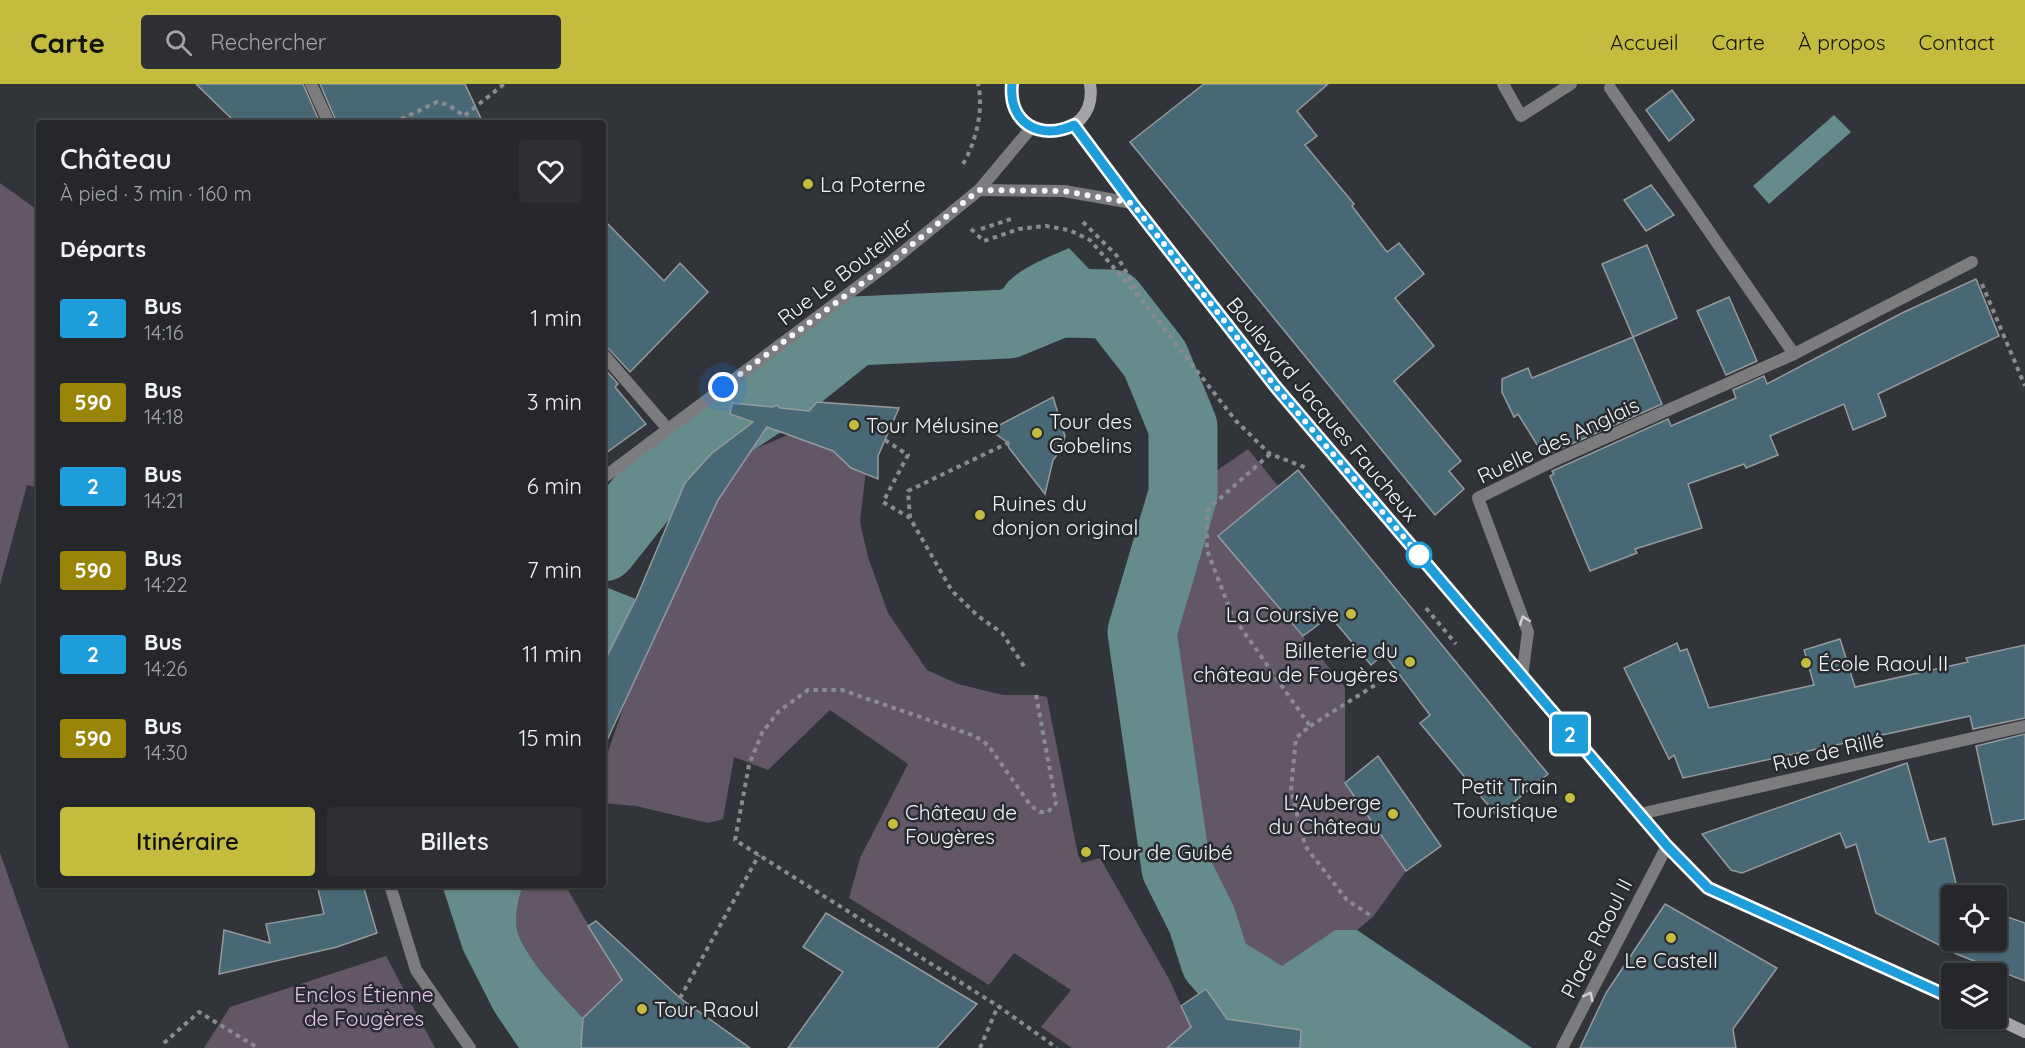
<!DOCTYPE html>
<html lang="fr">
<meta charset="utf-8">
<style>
body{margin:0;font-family:Quicksand,sans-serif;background:#2d2f32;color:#f1f3f6;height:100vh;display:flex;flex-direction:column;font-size:22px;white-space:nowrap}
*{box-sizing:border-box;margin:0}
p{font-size:20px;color:#a3a5a8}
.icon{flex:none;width:33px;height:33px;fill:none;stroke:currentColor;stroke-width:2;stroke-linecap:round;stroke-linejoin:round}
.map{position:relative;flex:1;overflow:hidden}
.side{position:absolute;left:36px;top:36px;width:570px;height:768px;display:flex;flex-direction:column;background:#25272a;border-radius:6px;box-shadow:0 2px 4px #0004,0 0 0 2px #424447}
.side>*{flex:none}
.badge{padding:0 12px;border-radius:4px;font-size:21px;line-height:39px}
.tools{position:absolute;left:1941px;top:801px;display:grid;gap:12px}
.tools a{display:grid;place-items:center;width:66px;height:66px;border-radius:6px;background:#25272a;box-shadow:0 2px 4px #0004,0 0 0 2px #424447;font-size:30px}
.you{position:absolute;width:30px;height:30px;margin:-15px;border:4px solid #fff;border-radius:50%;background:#1a73e8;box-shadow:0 0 0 9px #1a73e833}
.map>.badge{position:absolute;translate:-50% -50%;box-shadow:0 0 0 3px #fff}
h2{padding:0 24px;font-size:22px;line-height:54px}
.round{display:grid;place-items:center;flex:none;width:63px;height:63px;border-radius:6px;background:#2d2f32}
.head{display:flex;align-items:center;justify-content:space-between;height:102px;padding:0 24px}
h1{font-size:28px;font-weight:600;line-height:45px}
.action{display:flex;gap:12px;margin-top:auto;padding:12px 24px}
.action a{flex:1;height:69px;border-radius:6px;background:#c4bc3e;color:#111;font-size:24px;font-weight:600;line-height:69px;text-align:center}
.action a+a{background:#2d2f32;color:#f1f3f6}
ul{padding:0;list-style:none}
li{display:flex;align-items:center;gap:18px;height:84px;padding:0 24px}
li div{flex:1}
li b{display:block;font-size:22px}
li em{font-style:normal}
li .badge{min-width:66px;font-weight:700;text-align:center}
header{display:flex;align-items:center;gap:36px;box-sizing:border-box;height:84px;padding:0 30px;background:#c4bc3e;color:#111}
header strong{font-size:28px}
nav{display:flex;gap:33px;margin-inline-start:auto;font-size:21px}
.search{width:420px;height:54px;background:#2d2f32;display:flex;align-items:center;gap:15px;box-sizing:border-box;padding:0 21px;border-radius:6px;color:#a3a5a8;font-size:22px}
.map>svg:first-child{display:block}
</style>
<header>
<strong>Carte</strong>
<div class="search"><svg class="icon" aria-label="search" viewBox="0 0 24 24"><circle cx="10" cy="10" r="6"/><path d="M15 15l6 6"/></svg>Rechercher</div>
<nav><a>Accueil</a><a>Carte</a><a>À propos</a><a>Contact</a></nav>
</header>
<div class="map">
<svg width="2025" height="964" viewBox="0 0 2025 964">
<rect width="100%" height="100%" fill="#313438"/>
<g fill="#635665">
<polygon points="0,99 39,127 39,404 27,401 0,501"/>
<polygon points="788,351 833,367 851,384 866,386 860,438 868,473 888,529 927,586 958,600 1003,611 1036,611 1047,613 1078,771 1082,779 1100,774 1169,895 1191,943 1167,964 1072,964 1041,943 1071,906 1014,869 989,901 849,814 860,774 908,680 830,626 768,686 734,673 723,735 708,739 636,722 603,719 606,673 626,616 718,416 752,366"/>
<polygon points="1248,365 1278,402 1219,452 1345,603 1345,699 1406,787 1373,833 1357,846 1335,846 1282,883 1245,859 1219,836 1202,836 1176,784 1142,548 1183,410"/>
<polygon points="0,769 69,964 0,964"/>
<path d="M523,801H565L608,875L626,892L583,934C562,911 531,881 519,852C513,838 518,815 523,801Z"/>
<polygon points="386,872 435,964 204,964 230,923"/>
</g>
<g fill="#658b8b">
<polygon points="1834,31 1851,48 1769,120 1753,102"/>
<path d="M1069,164L1117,214L1094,233L1083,237L1066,234L1057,243L1009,255C1008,245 1009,232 1006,222C1005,219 1002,217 1002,214C998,191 1052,172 1069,164Z"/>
<polygon points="603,502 636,515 603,580"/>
<path d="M442,801H523C518,815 513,838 519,852C531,881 562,911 583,934L582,964H519L494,927L463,866Z"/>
<polygon points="1219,835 1245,859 1282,882 1335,846 1357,846 1532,964 1264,964 1250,940 1227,935 1206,905 1184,837"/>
</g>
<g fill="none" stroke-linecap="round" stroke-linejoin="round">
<polyline stroke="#658b8b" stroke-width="69" points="603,463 668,381 779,308 855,247 1008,240 1059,219 1112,220 1155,275 1183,343 1183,410 1142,548 1176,784 1202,836 1215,877 1293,964"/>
</g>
<g fill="#496876" stroke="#949a9d" stroke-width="1.5">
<polygon points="196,0 303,0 320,39 236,39"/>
<polygon points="320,0 465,0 483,39 337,39"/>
<polygon points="1204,0 1328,0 1297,27 1317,52 1305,61 1354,120 1352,122 1387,168 1399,159 1424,190 1395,214 1434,262 1394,297 1461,377 1449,387 1464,405 1435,431 1130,58"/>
<polygon points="1672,6 1694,36 1669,57 1646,26"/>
<polygon points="1651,101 1674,131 1646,147 1624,116"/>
<polygon points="603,135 664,197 680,179 708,208 630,288 609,265 603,262"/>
<polygon points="1647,161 1677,234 1633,253 1602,180"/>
<polygon points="1976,195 1999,252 1878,310 1886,332 1884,333 1853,346 1844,320 1770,352 1778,371 1746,384 1744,380 1688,400 1702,444 1635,465 1637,469 1590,487 1550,392 1554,390 1552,387 1668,335 1671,342 1736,314 1733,306 1764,292 1767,300 1902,229"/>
<polygon points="1729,213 1757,277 1726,291 1697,227"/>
<polygon points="1633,253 1662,320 1544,372 1518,330 1514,333 1502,308 1502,295 1528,284 1532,294"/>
<polygon points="603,283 618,300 615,303 646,340 603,371"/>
<polygon points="1053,313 1065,352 1061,366 1053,376 1045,410 1009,364 1007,358 990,346"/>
<polygon points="817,318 899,324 878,372 878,395 851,384 833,367 767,343 718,416 603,665 603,580 636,515 685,399 711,370 753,338 730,330 732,319 773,323 777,321 780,324 809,327"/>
<polygon points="1298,386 1548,690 1497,732 1420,639 1430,631 1384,570 1371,581 1330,532 1303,552 1218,452"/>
<polygon points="1840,555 1855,603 1968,578 1966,574 2025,561 2025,634 1973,645 1970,632 1683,694 1674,671 1669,675 1624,584 1677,559 1680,567 1687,565 1709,624 1814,601 1804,566"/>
<polygon points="2025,650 2025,735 1993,741 1976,662"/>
<polygon points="1378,672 1441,762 1406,787 1345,699"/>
<polygon points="1907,679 1929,758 1945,754 1959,812 1952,812 1952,856 1996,856 1996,829 2025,839 2025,897 1959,871 1876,829 1856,760 1846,764 1840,749 1742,789 1731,786 1702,750"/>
<polygon points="317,801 363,801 377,849 337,863 219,890 224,846 270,859 266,840 324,830"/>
<polygon points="1665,820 1777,884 1733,945 1736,964 1580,964 1606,909"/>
<polygon points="826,829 977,920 937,964 788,964 843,888 803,863"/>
<polygon points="596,837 680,914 750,964 581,964 583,934 622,896 588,842"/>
<polygon points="1206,905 1227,935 1301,946 1300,964 1167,964 1191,943 1181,922"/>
</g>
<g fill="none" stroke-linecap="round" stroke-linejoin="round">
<g stroke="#898c8f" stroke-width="4" stroke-dasharray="4.5 4.5" stroke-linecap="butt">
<polyline points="393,39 437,18 449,21 464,32 504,0"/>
<path d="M963,80C976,58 984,25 978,0"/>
<polyline points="1083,138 1117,172 1140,212"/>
<polyline points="971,145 984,157 1019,145 1046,142 1069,146 1090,156 1144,219 1236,337 1270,370 1307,384"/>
<polyline points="981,145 1014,134"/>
<polyline points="1982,200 2025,302"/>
<polyline points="885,356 908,371 883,418 910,434 952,507 978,532 1002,549 1026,585"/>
<polyline points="1270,370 1207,426 1207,466 1232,531 1310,642 1296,654 1291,706 1305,762 1347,816 1373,833"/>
<polyline points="910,434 908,407 1010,358"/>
<polyline points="1426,524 1456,560"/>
<polyline points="1036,611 1056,719 1048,728 1040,728 1031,722 988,661 975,652 842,606 808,606 779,627 762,649 749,681 735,756 998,922 1057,964"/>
<polyline points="1310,642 1399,586"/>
<polyline points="680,914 759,771"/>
<polyline points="164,959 199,928 258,964"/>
<polyline points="980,964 998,922"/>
</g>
<polyline stroke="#7c7c7f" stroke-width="12" points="1503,0 1521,32 1571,0"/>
<g stroke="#7c7c7f" stroke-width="12">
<polyline points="311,0 329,39"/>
<polyline points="1610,4 1794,270"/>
<polyline points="979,106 1064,107 1132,119"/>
<polyline points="603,270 667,344"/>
<polyline points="603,394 892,177 979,106 1032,43"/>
<polyline points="1522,593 1528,548 1478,414 1553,377 1794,270 1972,178"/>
<polyline points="1640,730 2025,642"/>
<polyline points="390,801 416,886 470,964"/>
<polyline points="1562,964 1667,762"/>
</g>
<g stroke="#a5a5a9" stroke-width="12">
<path d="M1012,0C1005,66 1100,60 1090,0"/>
<polyline points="1074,41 1132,119 1275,302 1667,762 1709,804 1952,914"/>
<polyline points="1996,934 2025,948"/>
</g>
</g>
<defs><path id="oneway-chevron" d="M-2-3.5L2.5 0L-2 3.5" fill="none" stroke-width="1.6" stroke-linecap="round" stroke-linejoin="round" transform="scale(1.5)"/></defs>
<g stroke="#cfd1d4">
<use href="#oneway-chevron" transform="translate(1524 536) rotate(-111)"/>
<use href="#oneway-chevron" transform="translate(1589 912) rotate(-63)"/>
</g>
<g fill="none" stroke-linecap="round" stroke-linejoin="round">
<defs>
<path id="line" d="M1012,0C1008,40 1041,57 1074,41L1132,119L1275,302L1667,762L1708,804L1952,914"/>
</defs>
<use href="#line" stroke="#fff" stroke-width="14"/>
<use href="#line" stroke="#1d9dd9" stroke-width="9"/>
<polyline stroke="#f3f5f8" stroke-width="6" stroke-dasharray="0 10.8" points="723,303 892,177 979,106 1064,107 1132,119 1275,302 1419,471"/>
</g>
<g fill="#c4bc3e" stroke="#272a2e" stroke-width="2">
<circle cx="808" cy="100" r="6"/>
<circle cx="854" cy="341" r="6"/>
<circle cx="1037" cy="349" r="6"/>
<circle cx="980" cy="431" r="6"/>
<circle cx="1351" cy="530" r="6"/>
<circle cx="1410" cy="578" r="6"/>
<circle cx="1806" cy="579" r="6"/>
<circle cx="1570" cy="714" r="6"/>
<circle cx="1393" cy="730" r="6"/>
<circle cx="893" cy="740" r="6"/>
<circle cx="1086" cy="768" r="6"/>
<circle cx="1671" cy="854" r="6"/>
<circle cx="642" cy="925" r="6"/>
</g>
<circle fill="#fff" stroke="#1d9dd9" stroke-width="3" cx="1419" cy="471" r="12"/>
<g text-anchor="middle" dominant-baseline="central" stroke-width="5" stroke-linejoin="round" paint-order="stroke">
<g font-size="21" fill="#f3f5f8" stroke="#272a2e" text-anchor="start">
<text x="820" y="100">La Poterne</text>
<text x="1049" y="337">Tour des<tspan x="1049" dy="24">Gobelins</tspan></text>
<text x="866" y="341">Tour Mélusine</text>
<text x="992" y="419">Ruines du<tspan x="992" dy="24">donjon original</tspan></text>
<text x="1339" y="530" text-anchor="end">La Coursive</text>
<text x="1398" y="566" text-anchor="end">Billeterie du<tspan x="1398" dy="24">château de Fougères</tspan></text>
<text x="1818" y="579">École Raoul II</text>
<text x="1558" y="702" text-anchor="end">Petit Train<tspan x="1558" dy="24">Touristique</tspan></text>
<text x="1381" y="718" text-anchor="end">L'Auberge<tspan x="1381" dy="24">du Château</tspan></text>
<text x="905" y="728">Château de<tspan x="905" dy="24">Fougères</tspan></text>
<text x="1098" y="768">Tour de Guibé</text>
<text x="1671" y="876" text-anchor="middle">Le Castell</text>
<text x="654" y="925">Tour Raoul</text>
</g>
<g font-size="21" fill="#f3f5f8" stroke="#272a2e">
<text transform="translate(845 187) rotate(-37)">Rue Le Bouteiller</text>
<text transform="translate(1323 325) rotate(50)">Boulevard Jacques Faucheux</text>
<text transform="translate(1558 356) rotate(-25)">Ruelle des Anglais</text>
<text transform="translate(1828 667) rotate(-13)">Rue de Rillé</text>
<text transform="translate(1596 854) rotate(-63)">Place Raoul II</text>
</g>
<g font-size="21" fill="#e8c3ef" stroke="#272a2e">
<text x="364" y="910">Enclos Étienne<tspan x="364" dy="24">de Fougères</tspan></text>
</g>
</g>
</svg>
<div class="tools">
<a><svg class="icon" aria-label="locate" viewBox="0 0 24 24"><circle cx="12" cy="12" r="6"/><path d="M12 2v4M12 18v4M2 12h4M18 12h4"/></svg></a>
<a><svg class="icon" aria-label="layers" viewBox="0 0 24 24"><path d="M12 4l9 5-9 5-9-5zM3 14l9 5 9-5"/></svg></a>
</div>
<div class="you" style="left:723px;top:303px"></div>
<b class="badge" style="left:1570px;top:650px;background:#1d9dd9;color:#fff">2</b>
<section class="side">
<div class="head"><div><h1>Château</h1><p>À pied · 3 min · 160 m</p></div><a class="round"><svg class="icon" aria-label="heart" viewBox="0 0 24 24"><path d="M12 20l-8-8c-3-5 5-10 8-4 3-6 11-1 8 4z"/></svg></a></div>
<h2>Départs</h2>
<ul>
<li><span class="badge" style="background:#1d9dd9;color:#fff">2</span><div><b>Bus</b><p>14:16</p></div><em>1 min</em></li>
<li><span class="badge" style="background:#998608;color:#fff">590</span><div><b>Bus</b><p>14:18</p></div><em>3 min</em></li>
<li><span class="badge" style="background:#1d9dd9;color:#fff">2</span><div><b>Bus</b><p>14:21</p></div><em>6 min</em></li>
<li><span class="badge" style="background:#998608;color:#fff">590</span><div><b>Bus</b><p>14:22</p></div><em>7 min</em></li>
<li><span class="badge" style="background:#1d9dd9;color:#fff">2</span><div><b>Bus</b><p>14:26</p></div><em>11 min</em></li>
<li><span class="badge" style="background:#998608;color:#fff">590</span><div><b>Bus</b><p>14:30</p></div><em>15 min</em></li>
</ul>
<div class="action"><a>Itinéraire</a><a>Billets</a></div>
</section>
</div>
